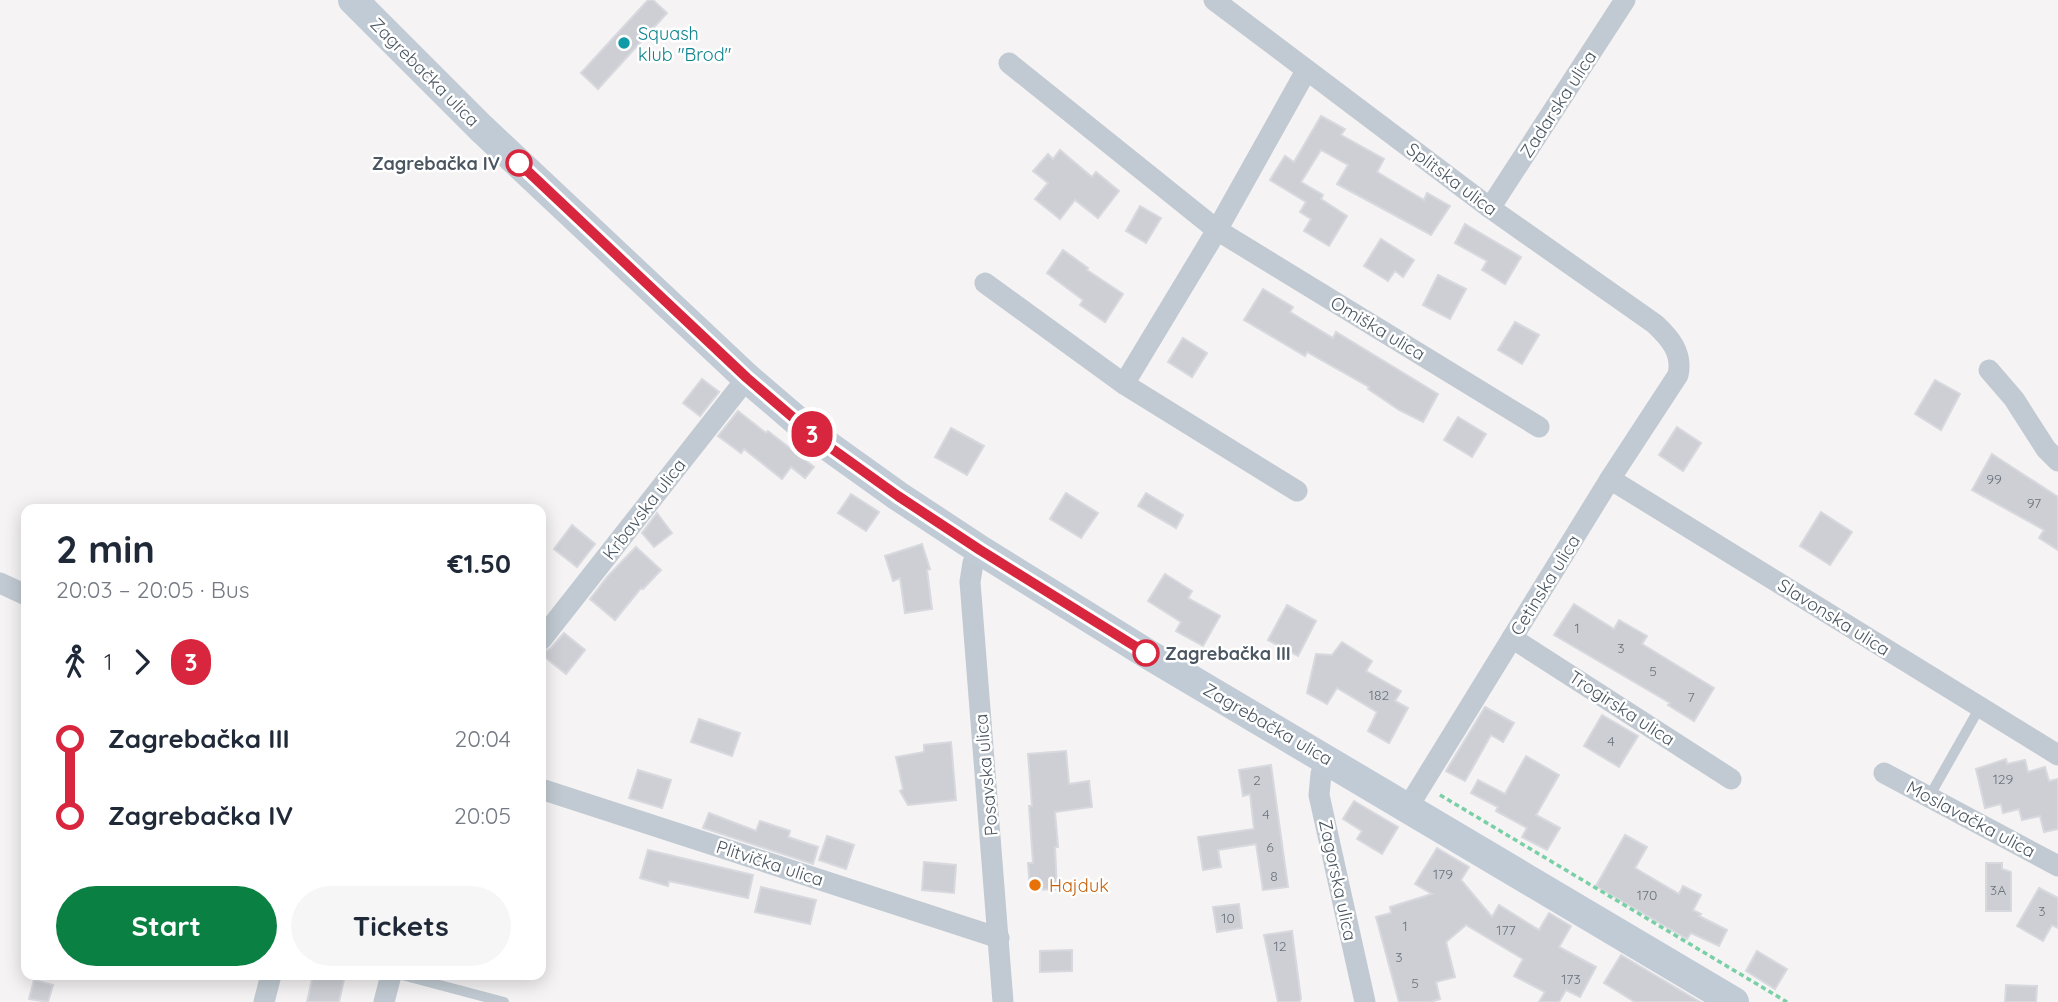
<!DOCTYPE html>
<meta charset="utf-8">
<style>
body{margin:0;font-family:Quicksand,sans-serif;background:#f6f6f7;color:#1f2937;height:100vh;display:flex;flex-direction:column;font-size:26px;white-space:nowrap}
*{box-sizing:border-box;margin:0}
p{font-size:23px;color:#747a83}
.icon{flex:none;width:38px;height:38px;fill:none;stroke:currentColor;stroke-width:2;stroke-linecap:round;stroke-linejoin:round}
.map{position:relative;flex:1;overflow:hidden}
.drawer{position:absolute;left:21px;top:504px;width:525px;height:476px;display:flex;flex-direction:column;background:#fff;border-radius:14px;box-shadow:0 4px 18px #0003}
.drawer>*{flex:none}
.badge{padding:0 14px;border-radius:23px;font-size:24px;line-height:46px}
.map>.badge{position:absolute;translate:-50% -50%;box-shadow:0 0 0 4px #fff}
.legs{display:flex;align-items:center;gap:10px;height:77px;padding:0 35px;font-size:23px}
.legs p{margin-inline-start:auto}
.headline{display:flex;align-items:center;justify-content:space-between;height:119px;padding:0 35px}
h1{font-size:38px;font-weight:700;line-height:52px}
.cta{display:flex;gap:14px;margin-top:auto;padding:14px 35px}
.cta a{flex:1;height:80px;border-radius:42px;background:#0b8043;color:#fff;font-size:28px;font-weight:700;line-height:80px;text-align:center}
.cta a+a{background:#f6f6f7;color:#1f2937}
ul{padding:0 35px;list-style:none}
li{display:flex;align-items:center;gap:24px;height:77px;font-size:26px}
li i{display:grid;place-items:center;width:10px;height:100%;margin:0 9px;background:currentColor}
li i::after{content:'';width:18px;height:18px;margin:-9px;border:5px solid;border-radius:50%;background:#fff}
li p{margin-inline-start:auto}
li:first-child i{background:linear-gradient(#0000 50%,currentColor 0)}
li:last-child i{background:linear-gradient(currentColor 50%,#0000 0)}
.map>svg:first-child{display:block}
</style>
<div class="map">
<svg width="2058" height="1002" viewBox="0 0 2058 1002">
<rect width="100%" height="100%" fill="#f5f3f3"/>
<g fill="#cdcfd5" stroke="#d7d9de" stroke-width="2">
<polygon points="648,0 653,0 667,13 598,89 581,73"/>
<polygon points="1321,116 1345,129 1341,135 1384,159 1377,172 1424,200 1427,193 1450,206 1431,235 1337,184 1348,165 1321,150 1301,182 1323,195 1321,199 1347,216 1329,246 1304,231 1311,219 1300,212 1306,202 1270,180 1285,156 1294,162"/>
<polygon points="1060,150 1092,177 1096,172 1119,191 1098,218 1075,200 1060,219 1035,199 1048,183 1033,171 1048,154 1053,159"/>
<polygon points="1140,206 1161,218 1146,243 1126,231"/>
<polygon points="1465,224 1521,257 1505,284 1482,270 1487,261 1455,243"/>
<polygon points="1381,239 1414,260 1403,277 1395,271 1388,281 1364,266"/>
<polygon points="1063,250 1088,268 1087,270 1123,294 1105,322 1080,305 1083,300 1047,273"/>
<polygon points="1438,275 1466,289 1450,319 1423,305"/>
<polygon points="1263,289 1293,307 1290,312 1333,338 1336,332 1438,394 1423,422 1399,410 1368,389 1369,387 1307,352 1305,356 1244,320"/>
<polygon points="1515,322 1539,335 1522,364 1498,350"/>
<polygon points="1183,338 1207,353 1192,377 1168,362"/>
<polygon points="702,379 719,392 700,416 683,403"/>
<polygon points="1935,380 1960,394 1941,430 1915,414"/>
<polygon points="738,411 766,433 768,431 814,467 805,478 791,467 782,479 744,449 741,453 718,436"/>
<polygon points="1458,417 1486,434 1472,457 1444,440"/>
<polygon points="1677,427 1701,443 1683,471 1659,455"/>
<polygon points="951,428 984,446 967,475 935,457"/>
<polygon points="1992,454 2058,497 2058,550 2039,538 2044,530 1972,490"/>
<polygon points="1066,493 1098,513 1081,538 1050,519"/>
<polygon points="1146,493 1183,515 1176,528 1138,506"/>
<polygon points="851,494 879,512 866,531 838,513"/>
<polygon points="1821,512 1852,532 1830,565 1800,546"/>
<polygon points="657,513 672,533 654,547 642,533"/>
<polygon points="572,525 595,544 577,567 554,549"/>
<polygon points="922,544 930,569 927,570 932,609 905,613 900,578 893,581 885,556"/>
<polygon points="636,547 661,570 643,589 641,588 615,620 590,599 608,576"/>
<polygon points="1165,574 1192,591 1188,598 1220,616 1203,646 1176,631 1181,622 1148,601"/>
<polygon points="1574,604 1614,629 1619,620 1647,636 1642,644 1714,688 1694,721 1668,705 1670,703 1554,635"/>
<polygon points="1287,605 1316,621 1298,656 1268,640"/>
<polygon points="564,633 585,650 566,674 541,654 551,648"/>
<polygon points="1342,642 1372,661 1366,671 1401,691 1395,701 1408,708 1389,743 1368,731 1377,712 1337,688 1327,704 1307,693 1316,654 1332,655"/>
<polygon points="1485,707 1514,723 1503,742 1491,735 1465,781 1446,771"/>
<polygon points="1602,715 1638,736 1619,767 1584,746"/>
<polygon points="699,719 740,733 732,756 691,742"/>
<polygon points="951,742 956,800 908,805 900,791 903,789 896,757 924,752 924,745"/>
<polygon points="1066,751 1069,784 1089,781 1092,807 1055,812 1058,847 1055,847 1057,889 1030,890 1028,863 1033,863 1029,806 1032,806 1028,754"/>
<polygon points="1526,756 1559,775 1536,815 1560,828 1547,850 1522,837 1527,828 1496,811 1498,807 1471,793 1478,780 1505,794"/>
<polygon points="2006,759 2007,764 2025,760 2028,772 2045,767 2049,781 2058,779 2058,829 2044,832 2040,816 2022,820 2019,809 2003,813 2001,804 1985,808 1976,769"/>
<polygon points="1271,765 1288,887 1263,890 1256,844 1218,850 1221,867 1203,870 1198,837 1254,829 1250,794 1243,796 1239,770"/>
<polygon points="638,770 671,780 662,808 629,798"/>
<polygon points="1354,801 1398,827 1382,854 1357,839 1362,831 1343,819"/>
<polygon points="709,813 756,831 760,821 790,831 788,837 818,847 813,864 703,828"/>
<polygon points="1625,835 1647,847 1635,868 1679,894 1683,886 1701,895 1693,910 1701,914 1699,916 1727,930 1719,946 1691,933 1687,939 1596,886"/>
<polygon points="827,836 854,845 846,869 819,860"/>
<polygon points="1437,848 1469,867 1461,880 1492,917 1499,905 1539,930 1549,913 1571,926 1559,947 1596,967 1580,997 1566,990 1559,1002 1539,1002 1545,992 1514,976 1523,959 1466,925 1446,942 1455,977 1436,982 1440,999 1430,1002 1399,1002 1376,917 1391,913 1390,907 1432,894 1415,884"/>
<polygon points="648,850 753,875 748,898 669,881 668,886 640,878"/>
<polygon points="924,862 956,865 954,893 922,890"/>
<polygon points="1986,863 2002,863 2002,869 2011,872 2011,911 1986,911"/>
<polygon points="761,887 816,900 810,924 755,912"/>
<polygon points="2039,888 2058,898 2058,928 2052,925 2043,941 2017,926"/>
<polygon points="1239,904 1242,928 1217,932 1213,907"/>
<polygon points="1292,931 1301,999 1299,1002 1278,1002 1264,935"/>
<polygon points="1072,950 1072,971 1040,972 1040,951"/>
<polygon points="1757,951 1787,969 1775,989 1746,971"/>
<polygon points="1621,955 1700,1002 1635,1002 1604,983"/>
<polygon points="313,975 345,975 339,1002 307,1002"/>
<polygon points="34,980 53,985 48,1002 29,999"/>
<polygon points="2006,985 2037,986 2036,1002 2005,1002"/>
</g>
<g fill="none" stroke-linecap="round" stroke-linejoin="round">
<polyline stroke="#7ad0a6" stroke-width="3.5" stroke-dasharray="5 3.5" stroke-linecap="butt" points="1440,795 1787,1002"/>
<g stroke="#c1cad2" stroke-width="10">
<polyline points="1929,797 1980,707"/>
<polyline points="402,975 504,1002"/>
</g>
<g stroke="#c1cad2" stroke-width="21">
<path d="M1214,0L1490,208L1655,324C1670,338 1683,353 1678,375L1610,479L1408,807"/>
<polyline points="1009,63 1217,230 1539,427"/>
<polyline points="1490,208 1625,0"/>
<polyline points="985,283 1124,384 1297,491"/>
<polyline points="1989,370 2014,399 2046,449 2058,461"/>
<polyline points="1124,384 1217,230 1306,71"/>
<polyline points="1610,479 2058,755"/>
<polyline points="980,550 973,563 970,582 1003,1002"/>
<polyline points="0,583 26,595"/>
<polyline points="1512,638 1731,779"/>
<polyline points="541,640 747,378"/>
<polyline points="1328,760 1321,774 1319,795 1365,1002"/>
<polyline points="1884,773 2058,866"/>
<polyline points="541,789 999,938"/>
<polyline points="264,1002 271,975"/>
<polyline points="384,1002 391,975"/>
</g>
<polyline stroke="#c1cbd6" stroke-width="30" points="353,0 481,128 747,378 817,438 898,496 980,550 1146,653 1734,1002"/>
</g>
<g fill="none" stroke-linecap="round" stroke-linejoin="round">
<defs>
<polyline id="line-1" points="519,163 747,378 817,438 898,496 980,550 1146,653"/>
</defs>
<use href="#line-1" stroke="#fff" stroke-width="16"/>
<use href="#line-1" stroke="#d7263d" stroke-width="10"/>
</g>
<circle fill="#0f9aa8" stroke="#fff" stroke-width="2.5" cx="624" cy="43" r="7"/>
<g fill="#fff" stroke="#d7263d" stroke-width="3.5">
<circle cx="519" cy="163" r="12"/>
<circle cx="1146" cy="653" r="12"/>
</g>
<circle fill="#e8710a" stroke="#fff" stroke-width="2.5" cx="1035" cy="885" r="7"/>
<g text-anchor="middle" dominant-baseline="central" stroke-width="5" stroke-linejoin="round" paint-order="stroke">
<g font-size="14" fill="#6b747e">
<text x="1994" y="479">99</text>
<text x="2034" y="503">97</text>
<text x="1577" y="628">1</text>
<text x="1621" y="648">3</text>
<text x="1653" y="671">5</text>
<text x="1379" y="695">182</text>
<text x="1691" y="697">7</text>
<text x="1611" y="741">4</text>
<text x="2003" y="779">129</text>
<text x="1257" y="780">2</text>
<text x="1266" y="814">4</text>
<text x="1270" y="847">6</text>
<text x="1443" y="874">179</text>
<text x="1274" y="876">8</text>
<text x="1998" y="890">3A</text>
<text x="1647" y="895">170</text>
<text x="2042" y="911">3</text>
<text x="1228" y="918">10</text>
<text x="1405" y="926">1</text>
<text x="1506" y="930">177</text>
<text x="1280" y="946">12</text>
<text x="1399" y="957">3</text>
<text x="1571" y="979">173</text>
<text x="1415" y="983">5</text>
</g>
<g font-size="18" fill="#0d838f" stroke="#fff" text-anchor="start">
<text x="638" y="33">Squash<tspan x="638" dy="21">klub "Brod"</tspan></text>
</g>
<g font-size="18" fill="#4a5661" stroke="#fff">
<text transform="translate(425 72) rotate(45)">Zagrebačka ulica</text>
<text transform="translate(1558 104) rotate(-57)">Zadarska ulica</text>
<text transform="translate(1452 179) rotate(37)">Splitska ulica</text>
<text transform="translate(1378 328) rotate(31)">Omiška ulica</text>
<text transform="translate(644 509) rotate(-52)">Krbavska ulica</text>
<text transform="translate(1545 585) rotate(-58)">Cetinska ulica</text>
<text transform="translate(1834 617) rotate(32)">Slavonska ulica</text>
<text transform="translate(1622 708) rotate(33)">Trogirska ulica</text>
<text transform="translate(1268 724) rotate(30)">Zagrebačka ulica</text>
<text transform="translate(986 775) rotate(-95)">Posavska ulica</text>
<text transform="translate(1971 819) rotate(28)">Moslavačka ulica</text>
<text transform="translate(770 863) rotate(18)">Plitvička ulica</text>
<text transform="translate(1338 880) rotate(78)">Zagorska ulica</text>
</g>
<g font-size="18" font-weight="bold" fill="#4a5661" stroke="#fff" text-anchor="end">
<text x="500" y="163">Zagrebačka IV</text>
<text x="1165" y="653" text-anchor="start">Zagrebačka III</text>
</g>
<g font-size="18" fill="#c56008" stroke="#fff" text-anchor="start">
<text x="1049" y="885">Hajduk</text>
</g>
</g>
</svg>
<b class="badge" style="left:812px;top:434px;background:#d7263d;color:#fff">3</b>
<section class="drawer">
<div class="headline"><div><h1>2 min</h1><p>20:03 – 20:05 · Bus</p></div><b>€1.50</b></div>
<div class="legs"><svg class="icon" aria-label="walk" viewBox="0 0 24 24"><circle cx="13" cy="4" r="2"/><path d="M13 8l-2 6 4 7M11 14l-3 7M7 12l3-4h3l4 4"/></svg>1<svg class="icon" aria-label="forward" viewBox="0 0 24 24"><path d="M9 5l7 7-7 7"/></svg><b class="badge" style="background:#d7263d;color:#fff">3</b></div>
<ul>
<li><i style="color:#d7263d"></i><b>Zagrebačka III</b><p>20:04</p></li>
<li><i style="color:#d7263d"></i><b>Zagrebačka IV</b><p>20:05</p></li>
</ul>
<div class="cta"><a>Start</a><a>Tickets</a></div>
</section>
</div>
